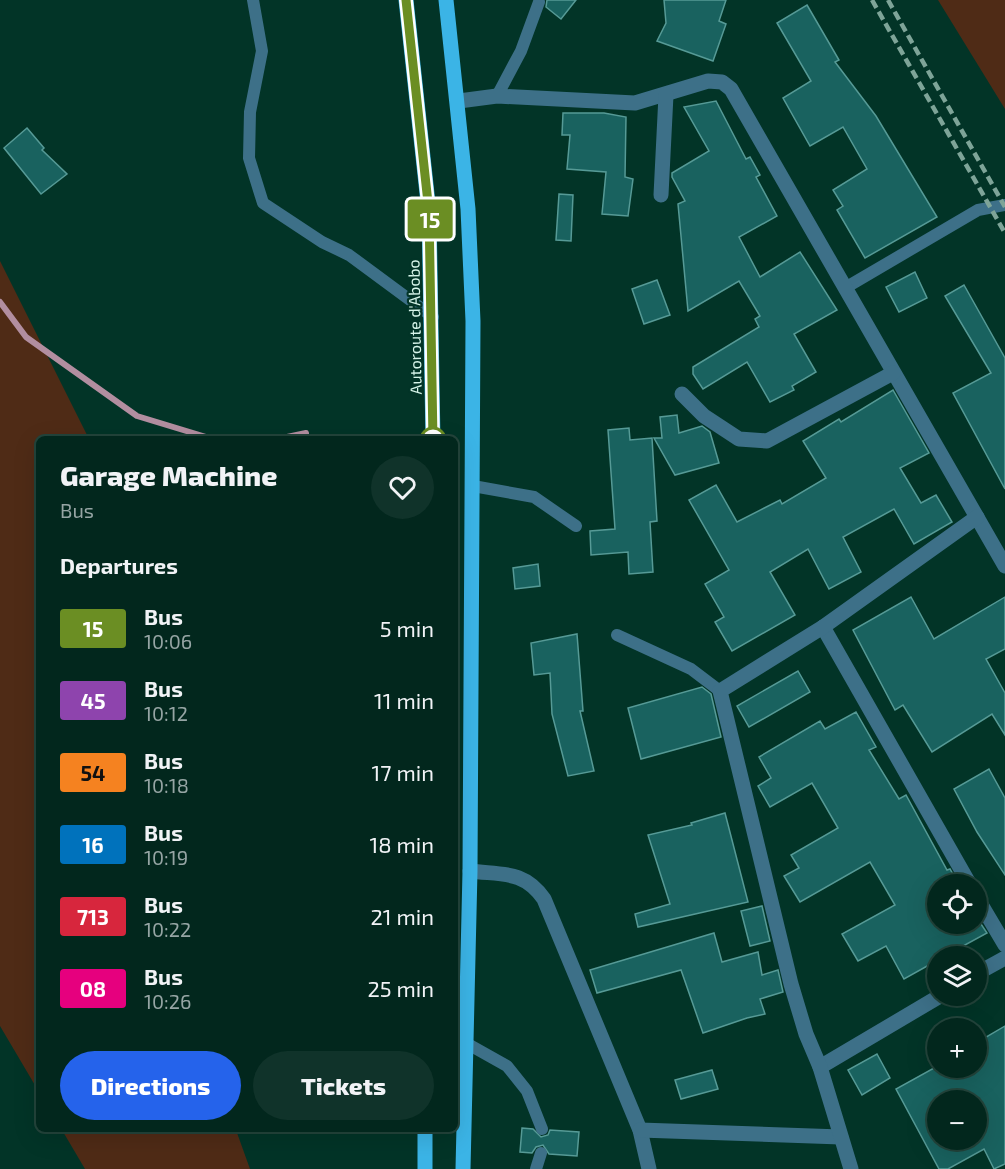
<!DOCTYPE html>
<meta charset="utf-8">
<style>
body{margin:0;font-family:"Exo 2",sans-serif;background:#10332a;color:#f1f3f6;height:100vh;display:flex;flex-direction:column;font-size:22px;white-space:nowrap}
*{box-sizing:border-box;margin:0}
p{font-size:20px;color:#96a5a4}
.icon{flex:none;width:33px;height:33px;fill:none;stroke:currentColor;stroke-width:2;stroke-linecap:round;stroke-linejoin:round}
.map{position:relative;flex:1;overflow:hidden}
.panel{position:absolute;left:36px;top:436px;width:422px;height:696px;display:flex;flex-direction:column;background:#02271d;border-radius:9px;box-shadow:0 6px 24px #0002,0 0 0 2px #23443b}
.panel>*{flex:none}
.badge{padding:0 12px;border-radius:4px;font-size:21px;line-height:39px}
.buttons{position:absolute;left:927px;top:874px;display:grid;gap:12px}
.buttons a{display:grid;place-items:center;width:60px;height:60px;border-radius:50%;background:#02271d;box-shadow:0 6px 24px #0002,0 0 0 2px #23443b;font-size:30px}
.map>.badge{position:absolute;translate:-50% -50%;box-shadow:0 0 0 3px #fff}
h2{padding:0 24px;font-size:22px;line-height:54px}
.round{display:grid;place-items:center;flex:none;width:63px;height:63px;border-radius:32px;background:#10332a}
.overview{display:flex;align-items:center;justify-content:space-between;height:102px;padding:0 24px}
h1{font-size:28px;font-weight:800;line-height:45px}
.cta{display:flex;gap:12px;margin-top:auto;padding:12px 24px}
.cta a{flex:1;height:69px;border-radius:36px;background:#2563eb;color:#fff;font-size:24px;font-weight:800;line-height:69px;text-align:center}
.cta a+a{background:#10332a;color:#f1f3f6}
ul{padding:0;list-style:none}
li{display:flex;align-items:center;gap:18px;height:72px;padding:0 24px}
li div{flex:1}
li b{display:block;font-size:22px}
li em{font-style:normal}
li .badge{min-width:66px;font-weight:700;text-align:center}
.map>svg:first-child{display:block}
</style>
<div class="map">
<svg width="1005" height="1169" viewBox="0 0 1005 1169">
<rect width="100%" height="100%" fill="#023427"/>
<g fill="#4f2b16">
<polygon points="938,0 1005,0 1005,109"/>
<polygon points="0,261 89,439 39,440 39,1092 0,1026"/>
<polygon points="62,1130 236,1130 250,1169 85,1169"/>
</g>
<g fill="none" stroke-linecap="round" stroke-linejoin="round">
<g stroke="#b28ea0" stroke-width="6">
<polyline points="0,302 26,337 137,416 216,440"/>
<polyline points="273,440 306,433"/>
</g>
</g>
<g fill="#19625f" stroke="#569a96" stroke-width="1.5" fill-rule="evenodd">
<polygon points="547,0 576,0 561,19 546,7"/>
<polygon points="664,0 726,0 719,21 726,24 713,61 657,41 666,23"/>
<polygon points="807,5 839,60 835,62 876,116 937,217 865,258 837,210 843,206 833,190 867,169 843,127 810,146 783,98 811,81 777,23"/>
<polygon points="716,101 746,159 750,157 760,175 756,177 777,216 739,237 760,277 800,252 837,310 794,334 816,372 792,386 794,390 770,402 747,362 703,389 693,374 693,367 759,327 755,319 760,316 739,281 688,311 678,204 685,201 672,177 672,173 709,151 684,107"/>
<polygon points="563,113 604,113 626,117 625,177 633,179 628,216 602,214 606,172 567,169 570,135 562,135"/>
<polygon points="27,128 44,148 42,150 67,174 41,194 4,148"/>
<polygon points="559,194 573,195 571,241 556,240"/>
<polygon points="915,272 927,298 899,312 886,287"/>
<polygon points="657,280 670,315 644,324 632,289"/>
<polygon points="964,285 1005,358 1005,489 953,393 991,373 945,296"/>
<polygon points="893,390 929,453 900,468 921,503 936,495 952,522 914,544 894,509 843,537 861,572 829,589 808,549 770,572 795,615 732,651 715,622 724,617 705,584 729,570 689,500 716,485 737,522 780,500 782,504 826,478 803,441 839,419 841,422"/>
<polygon points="677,415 679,433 702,426 710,432 719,463 675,475 654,438 662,438 660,417"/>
<polygon points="629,428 630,440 652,438 657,521 650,522 653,572 629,574 628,552 591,555 590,531 615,529 608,430"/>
<polygon points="538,564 540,586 515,589 513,568"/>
<polygon points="911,597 934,639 1005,597 1005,649 986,659 1005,693 1005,735 992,714 932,752 903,705 895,710 853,630"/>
<polygon points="577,634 583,711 580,711 594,771 568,776 552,714 550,673 534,675 531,643"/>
<polygon points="798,671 810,692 749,727 737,706"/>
<polygon points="702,687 711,694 721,737 641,759 628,708"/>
<polygon points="856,712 876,747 869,750 899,799 906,795 947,870 950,869 959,885 938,885 938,924 981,924 987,933 943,957 938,957 938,960 904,979 886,946 858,961 842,934 895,905 870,862 800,902 784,876 799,868 791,855 838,828 812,783 770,807 758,786 771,778 759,757 820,721 825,729"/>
<polygon points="989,769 1005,798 1005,875 977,832 954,789"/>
<polygon points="725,813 748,902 638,927 635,914 670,904 648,835 692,825 691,823"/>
<polygon points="762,906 770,941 750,946 741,911"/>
<polygon points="714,933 722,962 758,952 762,975 778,970 783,992 760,999 765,1014 747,1018 703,1033 681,970 597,993 590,970"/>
<path d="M1005,1026V1164L994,1169L984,1149L948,1169H939L896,1089L934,1068H976V1043ZM938,1101H976V1140H938Z"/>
<polygon points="877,1054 890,1078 862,1095 848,1070"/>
<polygon points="712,1070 718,1089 681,1099 675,1080"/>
<polygon points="522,1128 533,1129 541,1137 548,1135 550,1130 579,1132 577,1156 549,1154 543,1145 536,1147 532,1153 520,1152"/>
</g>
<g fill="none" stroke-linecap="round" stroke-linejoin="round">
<g stroke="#3d7088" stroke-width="12">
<polyline points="253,0 262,51 250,112 249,158 263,203 322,242 349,255 433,317"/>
<polyline points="497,96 521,51 539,2"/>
<polyline points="845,288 978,210 1005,205"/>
<polyline points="473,486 534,497 576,526"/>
<polyline points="617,635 691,669 720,691"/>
<polyline points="466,1043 507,1066 527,1091 542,1129"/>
<polyline points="536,1169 541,1153"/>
</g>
<g stroke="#3d7088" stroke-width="15">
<polyline points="459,101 497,96 635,103 708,81 722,82 731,89 1005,566"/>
<polyline points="661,195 666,95"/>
<polyline points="682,394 704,416 739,439 767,441 893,373"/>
<polyline points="823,627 970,885"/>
<path d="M470,871C502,875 524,870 544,899L640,1130L649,1169"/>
<polyline points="976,896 1005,945"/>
<polyline points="976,974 1005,958"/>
<polyline points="820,1067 940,996"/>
<polyline points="640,1130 841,1137"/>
<polyline points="851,1169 820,1067 806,1034 791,984 720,691 823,627 977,517"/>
</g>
<g stroke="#3bb4e6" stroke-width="15">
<polyline points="406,0 429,212 433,440"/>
<polyline points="446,0 468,209 473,321 470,871 463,1169"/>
<polyline points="425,1169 425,1130"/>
</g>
<g stroke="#7ea498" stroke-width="4.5" stroke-dasharray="9 4.5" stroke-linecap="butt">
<polyline points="872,0 1005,233"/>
<polyline points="888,0 1005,207"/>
</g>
</g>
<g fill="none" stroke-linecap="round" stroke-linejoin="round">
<defs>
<polyline id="line" points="406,0 429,212 433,440"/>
</defs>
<use href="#line" stroke="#fff" stroke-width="14"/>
<use href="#line" stroke="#6b8e23" stroke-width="9"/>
</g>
<circle fill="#fff" stroke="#6b8e23" stroke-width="3" cx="433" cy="440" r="12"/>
<g text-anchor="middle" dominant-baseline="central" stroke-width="4.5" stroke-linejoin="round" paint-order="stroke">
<g font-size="16" fill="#d6f4e9" stroke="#023427">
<text transform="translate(414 327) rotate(-91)">Autoroute d'Abobo</text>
</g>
</g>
</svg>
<div class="buttons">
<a><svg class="icon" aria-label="locate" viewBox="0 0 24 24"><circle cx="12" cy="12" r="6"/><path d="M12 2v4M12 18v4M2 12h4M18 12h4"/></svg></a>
<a><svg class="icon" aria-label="layers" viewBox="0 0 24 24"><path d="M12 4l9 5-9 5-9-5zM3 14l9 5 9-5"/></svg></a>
<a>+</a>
<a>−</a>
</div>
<b class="badge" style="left:430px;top:219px;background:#6b8e23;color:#fff">15</b>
<section class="panel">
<div class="overview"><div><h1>Garage Machine</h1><p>Bus</p></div><a class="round"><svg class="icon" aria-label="heart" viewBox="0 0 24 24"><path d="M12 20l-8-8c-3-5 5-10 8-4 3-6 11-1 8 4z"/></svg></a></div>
<h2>Departures</h2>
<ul>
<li><span class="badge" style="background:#6b8e23;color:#fff">15</span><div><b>Bus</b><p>10:06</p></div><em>5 min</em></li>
<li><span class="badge" style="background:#8e44ad;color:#fff">45</span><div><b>Bus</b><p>10:12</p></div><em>11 min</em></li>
<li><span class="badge" style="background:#f58220;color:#111">54</span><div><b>Bus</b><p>10:18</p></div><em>17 min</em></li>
<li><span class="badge" style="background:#0072bc;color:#fff">16</span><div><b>Bus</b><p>10:19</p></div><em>18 min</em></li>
<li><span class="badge" style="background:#d7263d;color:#fff">713</span><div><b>Bus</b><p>10:22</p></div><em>21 min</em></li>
<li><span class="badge" style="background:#e6007e;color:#fff">08</span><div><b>Bus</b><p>10:26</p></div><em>25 min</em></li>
</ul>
<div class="cta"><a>Directions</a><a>Tickets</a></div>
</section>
</div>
